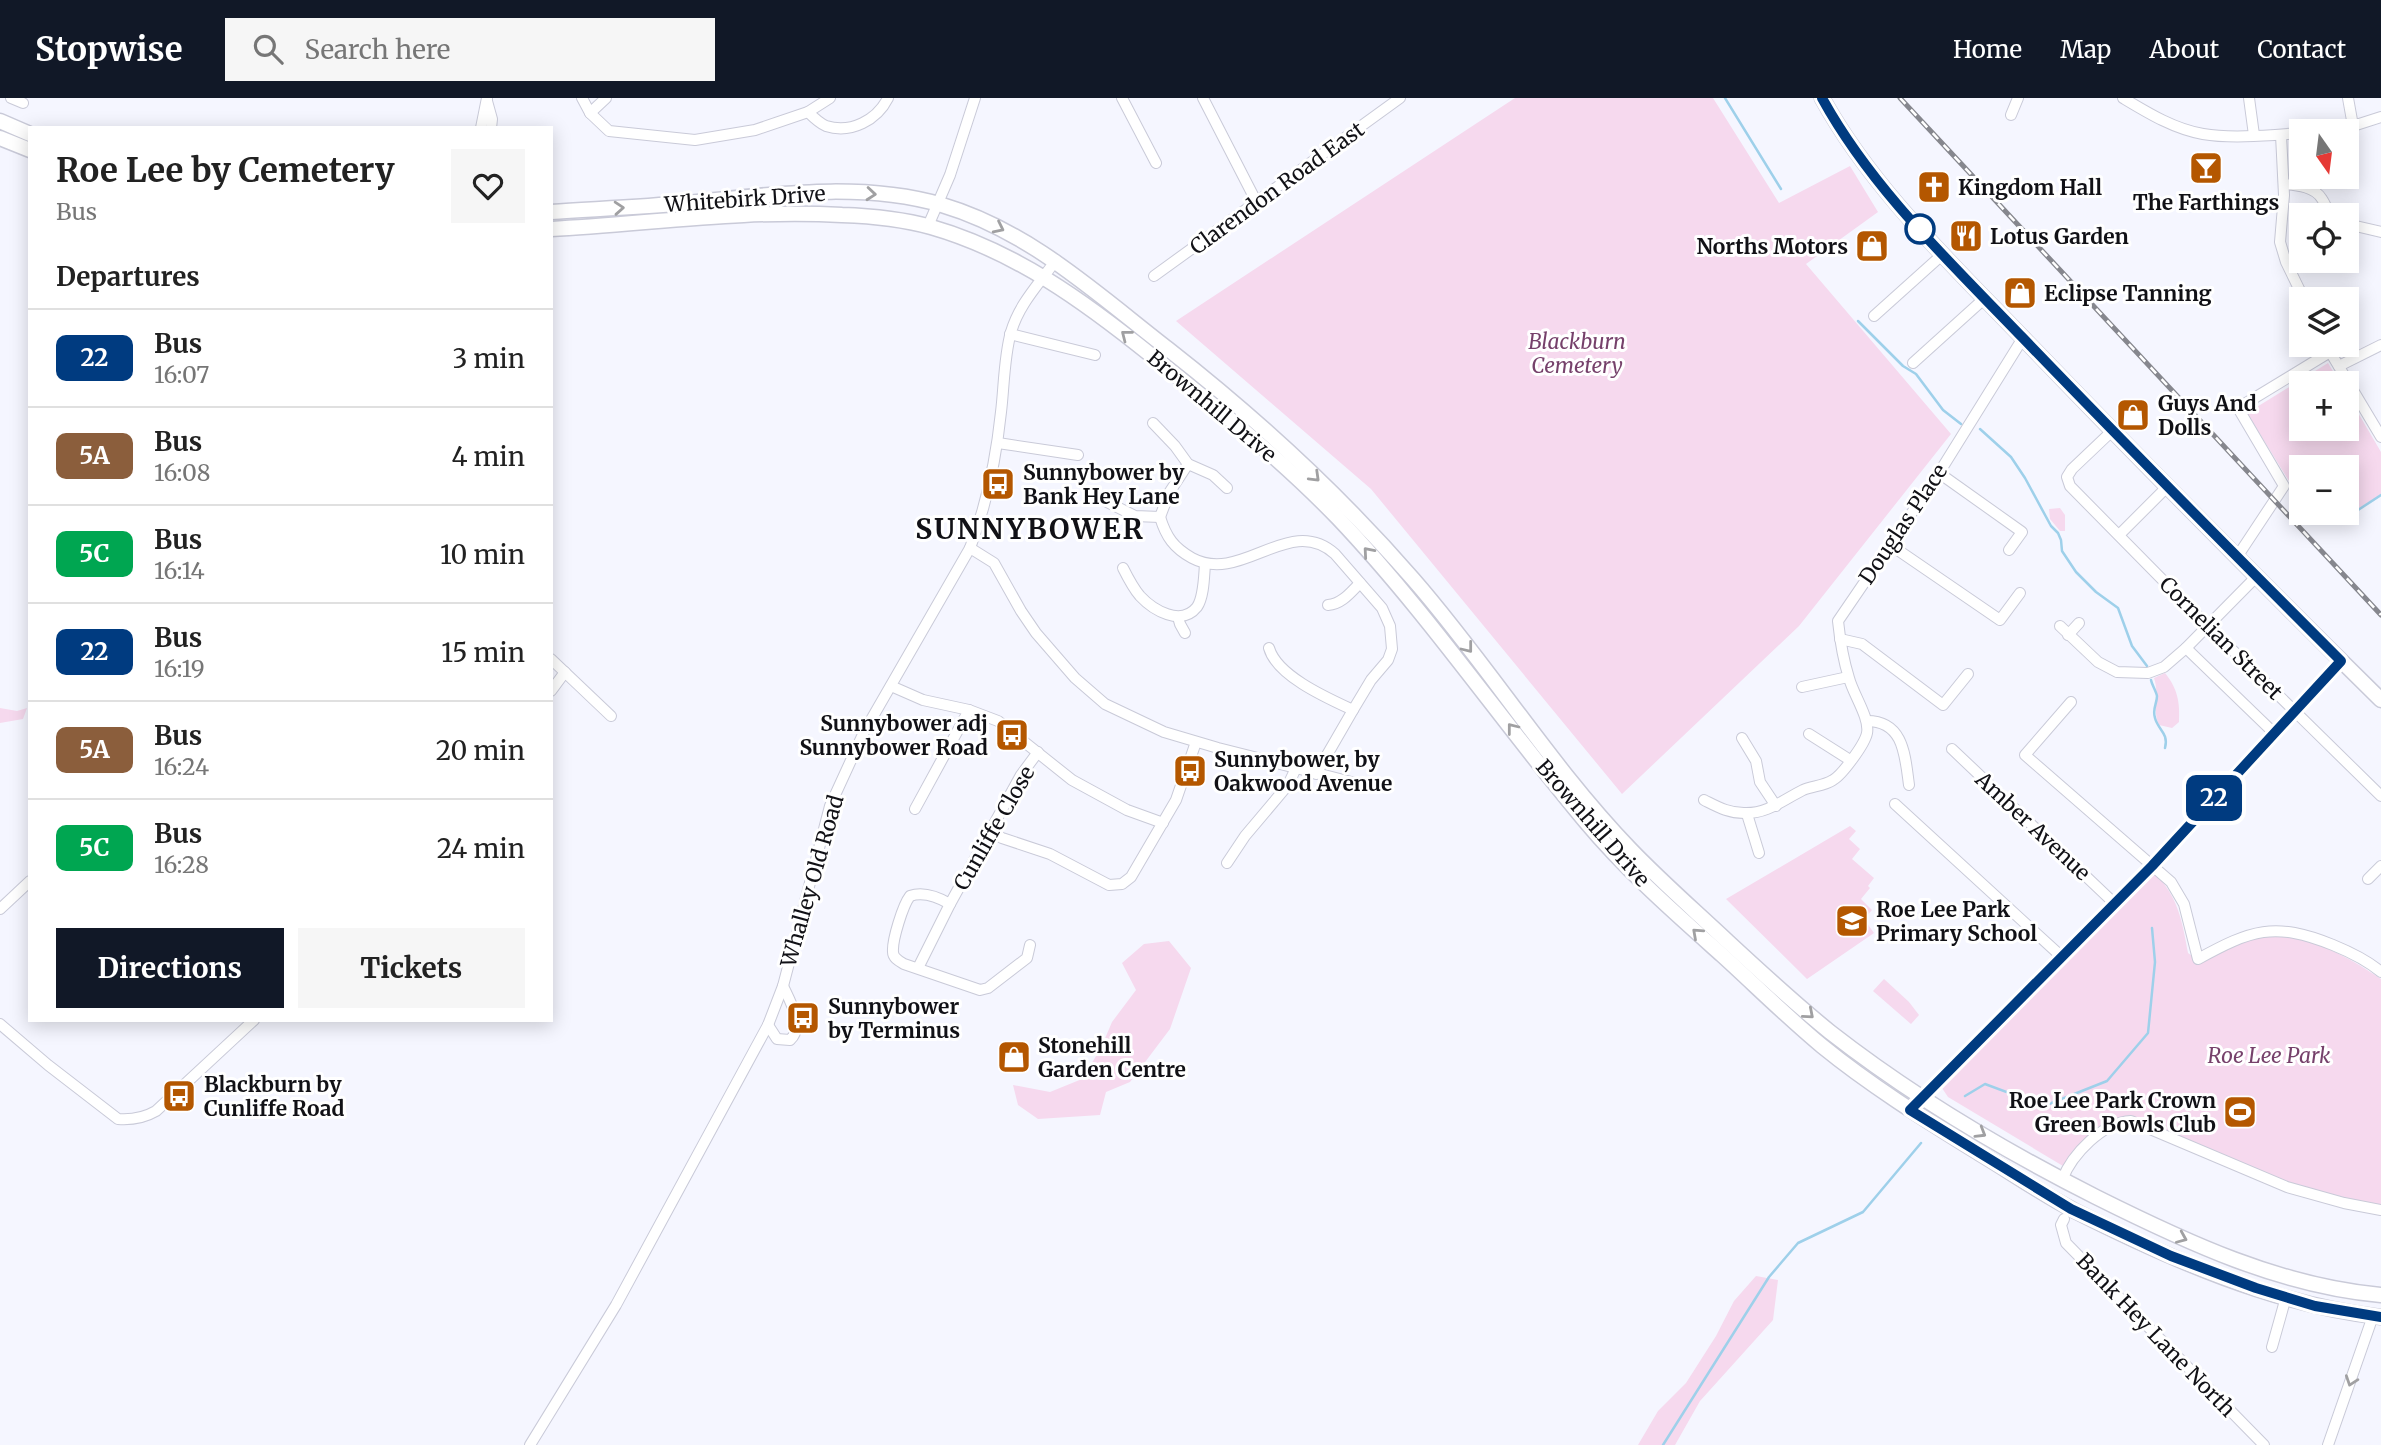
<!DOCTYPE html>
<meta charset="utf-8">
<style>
body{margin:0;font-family:Merriweather,serif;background:#f6f6f6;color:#222;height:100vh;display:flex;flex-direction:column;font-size:26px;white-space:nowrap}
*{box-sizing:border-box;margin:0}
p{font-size:23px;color:#767676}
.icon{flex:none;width:38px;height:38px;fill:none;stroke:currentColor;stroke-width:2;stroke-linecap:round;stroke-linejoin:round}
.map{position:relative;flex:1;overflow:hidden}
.panel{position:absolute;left:28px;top:28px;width:525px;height:896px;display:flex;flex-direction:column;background:#fff;border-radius:0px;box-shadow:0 4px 18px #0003}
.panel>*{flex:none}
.badge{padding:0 14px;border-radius:10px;font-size:24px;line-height:46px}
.needle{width:46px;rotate:166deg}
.buttons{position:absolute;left:2289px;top:21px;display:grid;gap:14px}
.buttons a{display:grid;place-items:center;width:70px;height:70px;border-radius:0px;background:#fff;box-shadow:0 4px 18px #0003;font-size:35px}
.map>.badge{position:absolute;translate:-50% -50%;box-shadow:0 0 0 4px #fff}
h2{padding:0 28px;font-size:26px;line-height:63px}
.round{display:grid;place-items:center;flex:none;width:74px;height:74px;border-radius:0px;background:#f6f6f6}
.overview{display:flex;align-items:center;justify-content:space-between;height:119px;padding:0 28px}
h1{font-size:33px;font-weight:700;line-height:52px}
.button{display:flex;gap:14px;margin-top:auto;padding:14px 28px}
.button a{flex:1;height:80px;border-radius:0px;background:#111827;color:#fff;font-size:28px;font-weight:700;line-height:80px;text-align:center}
.button a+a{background:#f6f6f6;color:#222}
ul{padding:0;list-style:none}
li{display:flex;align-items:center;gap:21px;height:98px;padding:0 28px;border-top:2px solid #e0e0e0}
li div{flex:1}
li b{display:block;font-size:26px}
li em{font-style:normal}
li .badge{min-width:77px;font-weight:700;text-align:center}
header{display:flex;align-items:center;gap:42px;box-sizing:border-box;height:98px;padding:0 35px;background:#111827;color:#fff}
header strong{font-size:33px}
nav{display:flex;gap:38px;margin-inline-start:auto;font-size:24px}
.search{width:490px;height:63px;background:#f6f6f6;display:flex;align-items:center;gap:18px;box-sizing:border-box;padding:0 24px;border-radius:0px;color:#767676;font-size:26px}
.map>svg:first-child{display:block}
</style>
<header>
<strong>Stopwise</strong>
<div class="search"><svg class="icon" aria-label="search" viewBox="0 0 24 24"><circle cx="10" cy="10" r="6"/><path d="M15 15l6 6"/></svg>Search here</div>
<nav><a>Home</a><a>Map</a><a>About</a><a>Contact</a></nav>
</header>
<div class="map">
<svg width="2381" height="1347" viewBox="0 0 2381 1347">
<rect width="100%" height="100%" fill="#f5f6ff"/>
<g fill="#f6d9ee">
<polygon points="1515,0 1713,0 1779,105 1850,68 1878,114 1806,166 1951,336 1799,528 1622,696 1371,391 1176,223"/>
<polygon points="2328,265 2340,285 2301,285 2301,331 2347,331 2347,296 2381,354 2381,396 2356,412 2347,412 2347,369 2301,369 2301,409 2289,395 2292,388 2247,315"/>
<polygon points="2060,410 2065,417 2065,433 2060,433 2050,421 2049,411"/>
<path d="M2165,575C2178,591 2180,605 2179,624L2172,630L2159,627C2152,612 2160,598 2154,580Z"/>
<polygon points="0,610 17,613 27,610 23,621 0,625"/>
<polygon points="1850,728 1856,733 1849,741 1860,751 1852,761 1874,780 1868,788 1870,790 1861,801 1872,812 1864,821 1874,835 1807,881 1726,801"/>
<path d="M2153,773C2178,798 2182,822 2188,855L2202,865C2208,856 2219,852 2228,847C2279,821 2339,852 2381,881V1108L2305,1090L2269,1078L2186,1043L2142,1019H2124L2097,1029L2063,1068L1948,999L1942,990L1945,984Z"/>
<polygon points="1169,843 1191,870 1170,931 1130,984 1106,994 1100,1017 1038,1021 1018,1007 1013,987 1050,994 1082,981 1101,950 1112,924 1136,892 1122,865 1144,846"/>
<polygon points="1884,881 1909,904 1919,917 1911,926 1873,893"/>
<polygon points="1756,1178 1778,1182 1773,1222 1700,1303 1675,1347 1638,1347 1658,1313 1686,1285 1716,1238 1734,1203"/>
</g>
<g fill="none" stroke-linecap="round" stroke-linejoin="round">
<g stroke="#9ed0ea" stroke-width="2.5">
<polyline points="1725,0 1781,91"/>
<polyline points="1858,223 1903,268 1916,276 1943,312 1961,326"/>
<polyline points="1980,331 2011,359 2025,380 2051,428 2058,435 2061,442 2062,453 2076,474 2096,494 2118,510 2132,548 2147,568"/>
<polyline points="2323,421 2355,414 2381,397"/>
<path d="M2151,582C2152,587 2156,593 2157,598C2157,606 2152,611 2155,620C2158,632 2169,635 2165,650"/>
<polyline points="1965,998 1985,986 2044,1008 2107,983 2148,935 2155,864 2152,830"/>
<polyline points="1663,1347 1769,1179 1798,1145 1863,1114 1921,1045"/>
</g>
<defs>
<g id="minor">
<polyline points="11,0 23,5"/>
<polyline points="582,0 590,15 609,33 695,42 755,32 808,14 830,0"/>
<polyline points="1122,0 1156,65"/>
<polyline points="1203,0 1257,105"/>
<path d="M2123,0C2148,15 2174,31 2203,36C2232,41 2272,37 2301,35"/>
<polyline points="2249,0 2254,37"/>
<polyline points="2348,0 2353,28"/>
<polyline points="487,3 492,21 491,30"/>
<path d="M808,14C813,19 819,25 826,28C851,36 877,22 888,0"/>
<polyline points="590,15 606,0"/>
<polyline points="2011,17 2018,0"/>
<polyline points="481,30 487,0"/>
<polyline points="2321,33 2353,28 2381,19"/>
<polyline points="2281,37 2284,97 2280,144 2286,164 2304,201"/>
<path d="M2284,86C2298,87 2315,89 2322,101C2326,107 2327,112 2331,117"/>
<polyline points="2347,126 2381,134"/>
<polyline points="928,128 950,77 975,0"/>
<polyline points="1154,178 1400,0"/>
<polyline points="1874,218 1943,156"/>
<polyline points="1010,236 1095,257"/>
<polyline points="2326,247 2381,339"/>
<polyline points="1913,265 1985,200"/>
<polyline points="2339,268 2381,247"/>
<polyline points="1153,325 1175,348 1188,366 1213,377 1227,390"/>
<polyline points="2112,333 2072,371 2067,379 2070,388 2208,528 2381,698"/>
<polyline points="998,345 1078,357"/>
<polyline points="1939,375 2022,434 2009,452"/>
<polyline points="1105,403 1135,418 1160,419 1169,395 1188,366"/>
<path d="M1160,419C1166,439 1174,450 1192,460C1242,487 1289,415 1335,456L1382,510L1390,528L1392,551L1388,562L1371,582L1353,612L1316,676"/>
<polyline points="2119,437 2167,389"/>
<polyline points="1889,446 2000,522 2020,495"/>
<polyline points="970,450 994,465 1021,513 1036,535 1075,580 1105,606 1164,634 1218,650 1367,688"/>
<polyline points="2237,459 2284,388 2238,310 2330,254"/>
<path d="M1123,470C1128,480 1133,490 1140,498C1153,512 1181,529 1197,509C1204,499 1204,478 1205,466"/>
<path d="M1328,507C1342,506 1351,494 1360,485"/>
<polyline points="1178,519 1180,526 1185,535"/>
<polyline points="2060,528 2098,564 2117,574 2148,575 2164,569 2186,550 2257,478"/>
<polyline points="2068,537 2079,525"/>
<polyline points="1840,541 1862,546 1943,607 1968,576"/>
<path d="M1269,550C1277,578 1327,600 1353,612"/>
<polyline points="2186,550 2274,635"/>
<polyline points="551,561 611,618"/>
<polyline points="891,588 923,602 969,612 998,623 1072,682 1127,712 1163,725"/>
<polyline points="1802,589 1848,579"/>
<polyline points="551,593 565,574"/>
<path d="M2071,604L2025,657L2171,784L2184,806L2198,861C2251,832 2274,823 2333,847C2350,854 2367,862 2381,874"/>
<path d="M1867,623C1904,623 1905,658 1909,687"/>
<polyline points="1809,636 1850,662"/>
<polyline points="1742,640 1756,663 1760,684 1776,708"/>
<polyline points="1952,651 2114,805"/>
<path d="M1704,702C1718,709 1728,715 1744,715C1767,716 1783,702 1803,692C1812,688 1824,688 1833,682C1842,677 1865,646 1867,635C1870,620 1853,596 1849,580C1843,561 1840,542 1838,523L1939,375L2023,240"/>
<polyline points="1895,706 2062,859"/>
<polyline points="915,711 969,612"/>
<polyline points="1747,716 1759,755"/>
<polyline points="991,734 1002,740 1050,756 1109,787 1122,786 1131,779 1176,702 1196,644"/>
<polyline points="1227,765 1245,738 1288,687 1296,670"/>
<polyline points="2368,781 2381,768"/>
<polyline points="0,811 30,783"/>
<path d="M1030,847L1027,860L988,890L980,892L904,866C899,863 893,860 893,854C892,842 903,807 910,798C924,793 938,799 950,806L1021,677L1038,654"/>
<polyline points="918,870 950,806"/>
<path d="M0,926L48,967L118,1021C132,1022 144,1020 156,1013L254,922"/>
<path d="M768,927L777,941L790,942C805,928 790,903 783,888"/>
<polyline points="1910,1012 2152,768 2341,563"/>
<path d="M2062,1082C2072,1056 2103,1024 2131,1023L2287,1089L2344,1105L2381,1112"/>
<polyline points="2064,1121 2061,1127 2066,1145 2264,1347"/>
<polyline points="2272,1249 2286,1199"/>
<path d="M530,1347L616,1207L768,927L783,888L830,708L864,634L970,450C987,406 996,361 1001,314C1004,290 1004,258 1011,234C1019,206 1039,186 1056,162"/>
<polyline points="2328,1347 2373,1218"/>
</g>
<g id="highway">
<path d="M1822,0C1872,91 1951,165 2023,240C2140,362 2260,483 2381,602"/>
<polyline points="0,23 30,36"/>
<polyline points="0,40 30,52"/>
<path d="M551,114C596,111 641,109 686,105C770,97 859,83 942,107C1030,133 1097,196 1168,251C1256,320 1339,396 1413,481C1489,568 1550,668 1631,752C1657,779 1685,804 1712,829C1751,865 1789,901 1830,934C1912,998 2003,1052 2096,1099C2186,1144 2280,1188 2381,1197"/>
<path d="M551,131C648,126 745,111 842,117C872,118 902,121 931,129C1015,153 1085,204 1152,258C1216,309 1281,361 1338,420C1428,515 1502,624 1586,724C1627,773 1675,815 1722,857C1755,887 1787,919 1822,948C1871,988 1926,1022 1979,1055C2011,1074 2042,1096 2075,1113C2170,1161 2274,1207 2381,1219"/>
</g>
</defs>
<use href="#minor" stroke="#c9cad8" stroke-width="12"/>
<use href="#highway" stroke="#c9cad8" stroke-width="17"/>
<use href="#minor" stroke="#fff" stroke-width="10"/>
<use href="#highway" stroke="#fff" stroke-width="14"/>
<defs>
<polyline id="rail" points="1900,0 2381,517"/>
</defs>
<use href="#rail" stroke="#86878e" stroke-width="5"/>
<use href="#rail" stroke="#fff" stroke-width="2.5" stroke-dasharray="8" stroke-linecap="butt"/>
</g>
<defs><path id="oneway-chevron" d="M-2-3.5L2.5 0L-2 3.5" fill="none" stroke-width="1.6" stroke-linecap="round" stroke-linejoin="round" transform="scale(1.75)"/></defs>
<g stroke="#a0a0a2">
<use href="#oneway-chevron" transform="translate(871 96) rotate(5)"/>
<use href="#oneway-chevron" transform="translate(619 110) rotate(-4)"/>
<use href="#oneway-chevron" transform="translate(999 130) rotate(26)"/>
<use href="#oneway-chevron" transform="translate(1126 237) rotate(-142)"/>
<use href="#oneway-chevron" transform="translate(1315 379) rotate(44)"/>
<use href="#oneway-chevron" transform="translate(1368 454) rotate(-131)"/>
<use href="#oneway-chevron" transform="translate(1468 550) rotate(52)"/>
<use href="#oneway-chevron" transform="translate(1512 630) rotate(-128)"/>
<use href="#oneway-chevron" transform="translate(1697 835) rotate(-138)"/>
<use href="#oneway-chevron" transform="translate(1809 916) rotate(41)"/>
<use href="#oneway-chevron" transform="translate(1981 1035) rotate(31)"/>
<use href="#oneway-chevron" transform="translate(2182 1140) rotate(23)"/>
<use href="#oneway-chevron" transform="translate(2351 1283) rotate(109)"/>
</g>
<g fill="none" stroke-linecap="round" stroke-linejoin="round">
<defs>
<path id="line" d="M1822,0C1872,91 1950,164 2022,239C2127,348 2233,455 2341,563L2152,768L1910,1012L2071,1111L2171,1158L2256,1190L2315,1208L2381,1219"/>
</defs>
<use href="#line" stroke="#fff" stroke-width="16"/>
<use href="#line" stroke="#003b80" stroke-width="10"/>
</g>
<defs>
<symbol id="bar-square" viewBox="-11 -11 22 22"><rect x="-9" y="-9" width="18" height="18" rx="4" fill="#b45700" stroke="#fff"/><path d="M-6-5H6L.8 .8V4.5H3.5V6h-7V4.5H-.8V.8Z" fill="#fff"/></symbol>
<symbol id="church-square" viewBox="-11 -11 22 22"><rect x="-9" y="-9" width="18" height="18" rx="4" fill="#b45700" stroke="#fff"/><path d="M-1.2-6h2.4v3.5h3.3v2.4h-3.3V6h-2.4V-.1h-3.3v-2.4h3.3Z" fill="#fff"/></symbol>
<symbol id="restaurant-square" viewBox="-11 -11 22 22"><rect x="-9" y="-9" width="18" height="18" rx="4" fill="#b45700" stroke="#fff"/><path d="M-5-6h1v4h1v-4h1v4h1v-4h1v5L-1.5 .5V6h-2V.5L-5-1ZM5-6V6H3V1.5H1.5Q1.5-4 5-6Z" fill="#fff"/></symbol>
<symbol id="shop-square" viewBox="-11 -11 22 22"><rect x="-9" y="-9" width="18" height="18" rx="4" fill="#b45700" stroke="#fff"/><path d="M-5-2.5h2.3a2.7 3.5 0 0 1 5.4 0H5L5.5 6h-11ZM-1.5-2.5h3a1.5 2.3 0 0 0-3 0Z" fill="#fff"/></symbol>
<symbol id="bus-square" viewBox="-11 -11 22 22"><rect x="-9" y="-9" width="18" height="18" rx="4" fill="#b45700" stroke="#fff"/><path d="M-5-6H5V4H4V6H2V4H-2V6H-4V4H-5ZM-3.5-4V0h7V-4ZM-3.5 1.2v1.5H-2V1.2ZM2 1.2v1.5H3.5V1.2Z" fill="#fff"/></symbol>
<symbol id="school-square" viewBox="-11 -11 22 22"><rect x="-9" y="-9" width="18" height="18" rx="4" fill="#b45700" stroke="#fff"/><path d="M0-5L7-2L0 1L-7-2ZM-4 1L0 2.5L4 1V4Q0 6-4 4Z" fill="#fff"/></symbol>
<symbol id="stadium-square" viewBox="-11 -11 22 22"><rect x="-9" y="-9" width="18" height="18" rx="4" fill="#b45700" stroke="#fff"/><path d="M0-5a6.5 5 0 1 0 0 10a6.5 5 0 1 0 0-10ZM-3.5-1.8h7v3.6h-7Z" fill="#fff"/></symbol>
</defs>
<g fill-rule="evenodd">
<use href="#bar-square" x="2187" y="51" width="38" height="38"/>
<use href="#church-square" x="1915" y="70" width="38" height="38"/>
<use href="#restaurant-square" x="1947" y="119" width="38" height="38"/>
<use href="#shop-square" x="1853" y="129" width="38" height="38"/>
<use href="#shop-square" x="2001" y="176" width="38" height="38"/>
<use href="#shop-square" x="2114" y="298" width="38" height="38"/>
<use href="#bus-square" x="979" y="367" width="38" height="38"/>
<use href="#bus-square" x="993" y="618" width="38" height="38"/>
<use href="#bus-square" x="1171" y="654" width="38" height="38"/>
<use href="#school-square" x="1833" y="804" width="38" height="38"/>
<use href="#bus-square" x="784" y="901" width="38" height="38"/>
<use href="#shop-square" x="995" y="940" width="38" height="38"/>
<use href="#bus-square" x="160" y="979" width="38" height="38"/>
<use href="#stadium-square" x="2221" y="995" width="38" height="38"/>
</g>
<circle fill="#fff" stroke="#003b80" stroke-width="3.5" cx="1920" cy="131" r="14"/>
<g text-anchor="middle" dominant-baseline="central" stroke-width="6" stroke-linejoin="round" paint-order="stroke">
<g font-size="21" font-weight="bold" fill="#111116" stroke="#fff" text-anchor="start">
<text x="1958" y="89">Kingdom Hall</text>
<text x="2206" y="104" text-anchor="middle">The Farthings</text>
<text x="1990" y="138">Lotus Garden</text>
<text x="1848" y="148" text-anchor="end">Norths Motors</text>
<text x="2044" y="195">Eclipse Tanning</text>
<text x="2158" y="305">Guys And<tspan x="2158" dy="24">Dolls</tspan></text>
<text x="1023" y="374">Sunnybower by<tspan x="1023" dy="24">Bank Hey Lane</tspan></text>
<text x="988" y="625" text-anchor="end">Sunnybower adj<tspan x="988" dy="24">Sunnybower Road</tspan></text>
<text x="1214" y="661">Sunnybower, by<tspan x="1214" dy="24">Oakwood Avenue</tspan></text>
<text x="1876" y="811">Roe Lee Park<tspan x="1876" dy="24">Primary School</tspan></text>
<text x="828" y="908">Sunnybower<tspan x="828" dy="24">by Terminus</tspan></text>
<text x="1038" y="947">Stonehill<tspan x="1038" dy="24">Garden Centre</tspan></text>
<text x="204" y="986">Blackburn by<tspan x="204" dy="24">Cunliffe Road</tspan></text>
<text x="2216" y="1002" text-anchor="end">Roe Lee Park Crown<tspan x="2216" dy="24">Green Bowls Club</tspan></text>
</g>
<g font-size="21" fill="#111116" stroke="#fff">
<text transform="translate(1277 90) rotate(-36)">Clarendon Road East</text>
<text transform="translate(745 101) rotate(-4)">Whitebirk Drive</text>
<text transform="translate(1212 308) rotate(40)">Brownhill Drive</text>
<text transform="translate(1903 426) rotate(-56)">Douglas Place</text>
<text transform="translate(2221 540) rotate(45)">Cornelian Street</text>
<text transform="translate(1593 725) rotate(49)">Brownhill Drive</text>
<text transform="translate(2033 728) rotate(43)">Amber Avenue</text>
<text transform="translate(994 730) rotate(-60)">Cunliffe Close</text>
<text transform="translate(812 783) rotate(-74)">Whalley Old Road</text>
<text transform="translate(2156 1237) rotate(46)">Bank Hey Lane North</text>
</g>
<g font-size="21" font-style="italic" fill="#76416b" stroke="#fff">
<text x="1577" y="243">Blackburn<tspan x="1577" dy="24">Cemetery</tspan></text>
<text x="2269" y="957">Roe Lee Park</text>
</g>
<g font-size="28" font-weight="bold" letter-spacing="2" fill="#111116" stroke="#fff">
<text x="1030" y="431">SUNNYBOWER</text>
</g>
</g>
</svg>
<div class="buttons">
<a><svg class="needle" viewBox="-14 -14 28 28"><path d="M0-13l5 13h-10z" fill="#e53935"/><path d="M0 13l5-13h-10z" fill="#767676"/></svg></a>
<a><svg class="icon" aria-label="locate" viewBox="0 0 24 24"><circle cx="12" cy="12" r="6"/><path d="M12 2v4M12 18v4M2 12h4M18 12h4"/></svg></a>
<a><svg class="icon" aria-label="layers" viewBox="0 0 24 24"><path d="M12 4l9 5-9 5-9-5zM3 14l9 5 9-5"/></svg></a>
<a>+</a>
<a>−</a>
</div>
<b class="badge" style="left:2214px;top:700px;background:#003b80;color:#fff">22</b>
<section class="panel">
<div class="overview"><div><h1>Roe Lee by Cemetery</h1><p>Bus</p></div><a class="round"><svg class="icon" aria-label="heart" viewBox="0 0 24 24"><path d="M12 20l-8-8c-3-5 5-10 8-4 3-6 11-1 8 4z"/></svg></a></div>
<h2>Departures</h2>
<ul>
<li><span class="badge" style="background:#003b80;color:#fff">22</span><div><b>Bus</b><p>16:07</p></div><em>3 min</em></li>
<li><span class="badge" style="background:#8b5e3c;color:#fff">5A</span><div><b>Bus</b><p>16:08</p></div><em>4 min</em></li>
<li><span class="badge" style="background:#00a651;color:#fff">5C</span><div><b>Bus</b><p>16:14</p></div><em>10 min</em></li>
<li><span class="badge" style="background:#003b80;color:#fff">22</span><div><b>Bus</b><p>16:19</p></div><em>15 min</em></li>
<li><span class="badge" style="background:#8b5e3c;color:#fff">5A</span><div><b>Bus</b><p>16:24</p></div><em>20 min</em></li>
<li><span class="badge" style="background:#00a651;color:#fff">5C</span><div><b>Bus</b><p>16:28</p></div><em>24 min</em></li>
</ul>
<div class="button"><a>Directions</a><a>Tickets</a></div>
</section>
</div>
